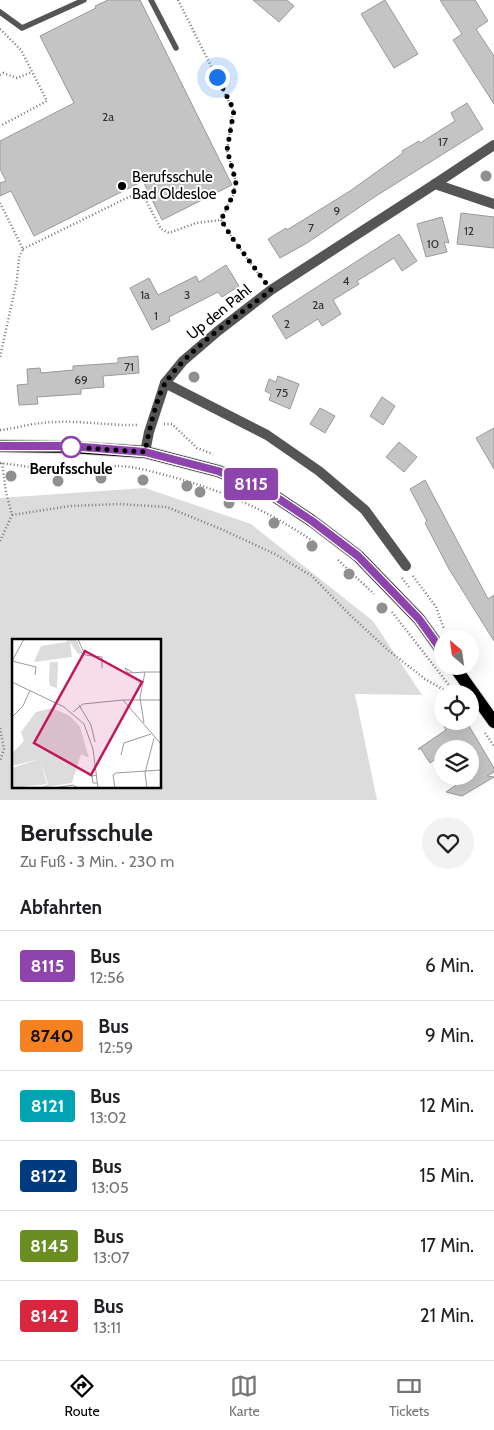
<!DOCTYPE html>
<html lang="de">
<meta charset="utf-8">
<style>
body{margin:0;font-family:Cabin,sans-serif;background:#f2f2f2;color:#202124;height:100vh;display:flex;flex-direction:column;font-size:19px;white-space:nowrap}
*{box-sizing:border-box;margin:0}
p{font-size:16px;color:#757577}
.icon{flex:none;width:28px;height:28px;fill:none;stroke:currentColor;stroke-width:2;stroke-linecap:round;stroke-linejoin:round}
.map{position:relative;height:800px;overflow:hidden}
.sheet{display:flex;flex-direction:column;background:#fff;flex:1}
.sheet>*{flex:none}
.badge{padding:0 10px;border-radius:4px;font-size:18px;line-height:32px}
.needle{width:32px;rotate:331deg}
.buttons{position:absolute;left:434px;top:630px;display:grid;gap:10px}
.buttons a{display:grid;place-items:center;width:45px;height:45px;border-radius:50%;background:#fff;box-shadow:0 5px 20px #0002;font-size:25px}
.you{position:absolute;width:25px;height:25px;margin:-12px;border:4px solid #fff;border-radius:50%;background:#1a73e8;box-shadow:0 0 0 8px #1a73e833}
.map>.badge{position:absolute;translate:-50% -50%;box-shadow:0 0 0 2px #fff}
h2{padding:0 20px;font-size:19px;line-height:45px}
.round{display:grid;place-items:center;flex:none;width:52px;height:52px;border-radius:26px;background:#f2f2f2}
.summary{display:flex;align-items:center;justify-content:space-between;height:85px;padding:0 20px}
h1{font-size:24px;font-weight:800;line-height:38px}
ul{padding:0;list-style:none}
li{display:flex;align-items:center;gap:15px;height:70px;padding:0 20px;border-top:1px solid #e0e0e0}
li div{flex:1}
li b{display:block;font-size:19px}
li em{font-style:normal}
li .badge{min-width:55px;font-weight:700;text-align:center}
.menu{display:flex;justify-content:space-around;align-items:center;height:70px;border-top:1px solid #e0e0e0;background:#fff;font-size:14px;color:#757577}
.menu a{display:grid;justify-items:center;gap:2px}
.menu .selected{color:#000}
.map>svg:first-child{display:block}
</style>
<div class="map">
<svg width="494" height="800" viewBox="0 0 494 800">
<rect width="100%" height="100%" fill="#fff"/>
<path fill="#dcdcdc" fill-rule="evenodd" d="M145,488L251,524L373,621L422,695L355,694L377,800H0V498ZM14,640H160V786H14Z"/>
<g fill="#c4c4c4" stroke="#999">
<polygon points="108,0 140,0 232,185 162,220 143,181 34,236 11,191 0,196 0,183 6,181 0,169 0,141 74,103 40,36 96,8 95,6"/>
<polygon points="253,0 287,0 294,6 279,22"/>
<polygon points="385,0 418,54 394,68 361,14"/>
<polygon points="440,0 475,0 488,21 476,29 494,56 494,104 453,40 462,34"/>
<polygon points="467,103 483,129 376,196 307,243 280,258 268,239 286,228 287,230 350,191 403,153 402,151 419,141 420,143 455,121 451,113"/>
<polygon points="461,213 494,217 494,248 457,244"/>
<polygon points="442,217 449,243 444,242 447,252 426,257 417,224"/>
<polygon points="399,234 417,261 402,271 394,258 357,281 359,284 333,300 341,314 322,326 318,319 286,339 272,316"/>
<polygon points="226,265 239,286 222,297 218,292 169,317 170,321 152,330 130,288 149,278 158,295 196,276 199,282"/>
<polygon points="138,356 139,373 103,376 104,387 81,389 81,394 37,397 38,404 19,405 17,385 28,384 27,369 40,368 41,373 73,370 73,366 118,363 118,358"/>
<polygon points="278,376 299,384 290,409 269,400 271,394 265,391 269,379 276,382"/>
<polygon points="382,397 395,406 383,425 370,416"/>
<polygon points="320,408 335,416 325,433 310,424"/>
<polygon points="494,428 494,469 476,438"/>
<polygon points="399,442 417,457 404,472 386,457"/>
<polygon points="425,480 488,599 494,595 494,641 449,569 425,523 427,521 410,489"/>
<polygon points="451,721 466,721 494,768 494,772 487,776 494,777 462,796 446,792 456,785 452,776 470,776 470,749 442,749 442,754 430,763 421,749 418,749 446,730 444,726"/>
</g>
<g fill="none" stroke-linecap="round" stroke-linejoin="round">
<defs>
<g id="primary">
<polyline points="0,446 70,447 145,452 218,471 264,489 312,521 358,556 419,619 442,651"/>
<polyline points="454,666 494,722"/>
</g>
</defs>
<use href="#primary" stroke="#dbdbdb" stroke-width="14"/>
<g stroke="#777" stroke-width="2.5" stroke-dasharray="1 2.5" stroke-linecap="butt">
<polyline points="178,0 233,110 227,151 236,182 233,195 221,220 233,239 263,280"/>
<polyline points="0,29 21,50 47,101 0,126"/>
<polyline points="0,75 3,73 17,78 32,72"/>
<polyline points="0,203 23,249 19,258 17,280 0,357"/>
<polyline points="23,249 141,191 161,229 169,233 196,223 221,220"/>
<polyline points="164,424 172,424 197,448 213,454"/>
<path d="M0,430C14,429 28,424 42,423C74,419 107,426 139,425"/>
<path d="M0,463C27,466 56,472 83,471C95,470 106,466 117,466C134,466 153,472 169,476C222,490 269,511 314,542"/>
<polyline points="12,515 70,506 119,504 167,507 221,529 275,554 312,576 350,615 388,650 425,679 451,694"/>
<polyline points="0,541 12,515 6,492 2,463"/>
<polyline points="338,560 374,594"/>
<polyline points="413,576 436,607 444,629"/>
<polyline points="402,578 409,587"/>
<polyline points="392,612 449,685"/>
<polyline points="0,728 4,749 0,761"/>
<polyline points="485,733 494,746"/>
</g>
<g stroke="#555" stroke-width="5.5">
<polyline points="151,0 176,48"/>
<polyline points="0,12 22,28 84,0"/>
</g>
<g stroke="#555" stroke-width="10">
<polyline points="435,184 494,145"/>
<polyline points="165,383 267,435 319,471 365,510 406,566"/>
<polyline points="145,452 149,432 165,383 183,361 218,331 271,290 435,184 494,204"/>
</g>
<use href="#primary" stroke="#000" stroke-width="12"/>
</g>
<g fill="#8f8f8f">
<circle cx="486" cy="176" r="5.5"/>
<circle cx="194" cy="377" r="5.5"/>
<circle cx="11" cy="476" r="5.5"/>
<circle cx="101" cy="478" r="5.5"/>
<circle cx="143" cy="480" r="5.5"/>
<circle cx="58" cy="481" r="5.5"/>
<circle cx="187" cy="486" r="5.5"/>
<circle cx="200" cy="492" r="5.5"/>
<circle cx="229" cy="503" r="5.5"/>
<circle cx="274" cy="523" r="5.5"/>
<circle cx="312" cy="546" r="5.5"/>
<circle cx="349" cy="574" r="5.5"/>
<circle cx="382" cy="608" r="5.5"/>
</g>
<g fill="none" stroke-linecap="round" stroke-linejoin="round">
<defs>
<polyline id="line" points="0,446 70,446 145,452 218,471 264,489 312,521 358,556 419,619 442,651"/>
</defs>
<use href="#line" stroke="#fff" stroke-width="11"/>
<use href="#line" stroke="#8e44ad" stroke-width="8"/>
<path stroke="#000" stroke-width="5" stroke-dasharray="0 9" d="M71,447L145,452C148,435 157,395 166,382C189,348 239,315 271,290L233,239L221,220L233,195L236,182L227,150L234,110L217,77"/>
</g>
<circle fill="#000" stroke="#fff" stroke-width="2" cx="122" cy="186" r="5"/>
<circle fill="#fff" stroke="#8e44ad" stroke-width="2.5" cx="71" cy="447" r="10"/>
<g text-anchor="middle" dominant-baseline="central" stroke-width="4" stroke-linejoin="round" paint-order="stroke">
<g font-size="12" fill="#313131">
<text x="108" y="116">2a</text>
<text x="443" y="141">17</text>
<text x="337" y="210">9</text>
<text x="311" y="227">7</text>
<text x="469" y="230">12</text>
<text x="433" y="243">10</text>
<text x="346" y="280">4</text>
<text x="145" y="294">1a</text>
<text x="187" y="294">3</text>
<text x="318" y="304">2a</text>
<text x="156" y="315">1</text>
<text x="287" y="323">2</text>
<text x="129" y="366">71</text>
<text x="81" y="379">69</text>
<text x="282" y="392">75</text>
</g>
<g font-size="15" fill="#000" stroke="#fff" text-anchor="start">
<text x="132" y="177">Berufsschule<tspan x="132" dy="17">Bad Oldesloe</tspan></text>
</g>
<g font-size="15" fill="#000" stroke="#fff">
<text transform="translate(219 312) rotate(-39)">Up den Pahl</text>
</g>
<g font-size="15" font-weight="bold" fill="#000" stroke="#fff">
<text x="71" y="469">Berufsschule</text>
</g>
</g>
<g transform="translate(12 639)">
<rect width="149" height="149" fill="#fff"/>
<path d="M55,0H64L71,15H66L58,3L60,18L22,23L29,7L55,3ZM38,23H46L45,49L38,47L37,41ZM40,69L58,77L68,88L77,119L69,115L60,144L28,149L36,145L28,121L35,145L0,149V129L27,120L0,127V114L12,102L9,93L24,73Z" fill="#dcdcdc"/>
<path fill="none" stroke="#999" stroke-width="1" d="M66,0L73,16L90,18V29M0,22L24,28L23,36M0,22L12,0M120,33L113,29L116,34L133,33M0,43L52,68L72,85L81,110L86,149M111,61H149M67,66L79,86L83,103M61,73L71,65L111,61L149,105M0,78L11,67L18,51M132,84L128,59L133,33H149M109,116L112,104L139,95M85,136L80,137L81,144H85M41,149L61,146L66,149M103,149L101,136L104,134L149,131M135,149L133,134L142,99"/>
<path fill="#c2185b" fill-opacity="0.15" stroke="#c2185b" stroke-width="2.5" d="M73,12L130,43L79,136L22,104Z"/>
<rect width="149" height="149" fill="none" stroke="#000" stroke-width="2.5"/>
</g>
</svg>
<div class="buttons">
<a><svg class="needle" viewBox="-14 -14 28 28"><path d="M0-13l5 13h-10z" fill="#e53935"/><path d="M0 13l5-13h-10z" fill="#757577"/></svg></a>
<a><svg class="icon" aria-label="locate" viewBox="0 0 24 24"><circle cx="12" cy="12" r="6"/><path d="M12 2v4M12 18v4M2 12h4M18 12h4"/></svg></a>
<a><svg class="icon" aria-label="layers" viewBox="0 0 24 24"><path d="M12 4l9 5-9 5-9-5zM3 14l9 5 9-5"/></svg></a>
</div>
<div class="you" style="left:217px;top:77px"></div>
<b class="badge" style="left:251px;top:484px;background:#8e44ad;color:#fff">8115</b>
</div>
<section class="sheet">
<div class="summary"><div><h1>Berufsschule</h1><p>Zu Fuß · 3 Min. · 230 m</p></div><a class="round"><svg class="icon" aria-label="heart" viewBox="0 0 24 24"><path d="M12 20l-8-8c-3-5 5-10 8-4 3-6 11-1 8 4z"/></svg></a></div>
<h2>Abfahrten</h2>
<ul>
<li><span class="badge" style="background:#8e44ad;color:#fff">8115</span><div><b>Bus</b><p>12:56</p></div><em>6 Min.</em></li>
<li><span class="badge" style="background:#f58220;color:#111">8740</span><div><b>Bus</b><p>12:59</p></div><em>9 Min.</em></li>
<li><span class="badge" style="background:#00a3b4;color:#fff">8121</span><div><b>Bus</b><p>13:02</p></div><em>12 Min.</em></li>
<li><span class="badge" style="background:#003b80;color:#fff">8122</span><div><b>Bus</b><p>13:05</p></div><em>15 Min.</em></li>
<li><span class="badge" style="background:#6b8e23;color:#fff">8145</span><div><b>Bus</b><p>13:07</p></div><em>17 Min.</em></li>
<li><span class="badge" style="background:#d7263d;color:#fff">8142</span><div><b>Bus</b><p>13:11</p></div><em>21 Min.</em></li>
</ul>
</section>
<nav class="menu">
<a class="selected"><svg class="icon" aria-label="directions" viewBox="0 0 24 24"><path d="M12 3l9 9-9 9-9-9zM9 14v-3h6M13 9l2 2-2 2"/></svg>Route</a>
<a><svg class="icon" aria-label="map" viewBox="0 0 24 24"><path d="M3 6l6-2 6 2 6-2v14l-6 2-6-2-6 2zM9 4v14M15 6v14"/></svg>Karte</a>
<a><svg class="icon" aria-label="tickets" viewBox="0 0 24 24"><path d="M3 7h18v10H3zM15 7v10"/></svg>Tickets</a>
</nav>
